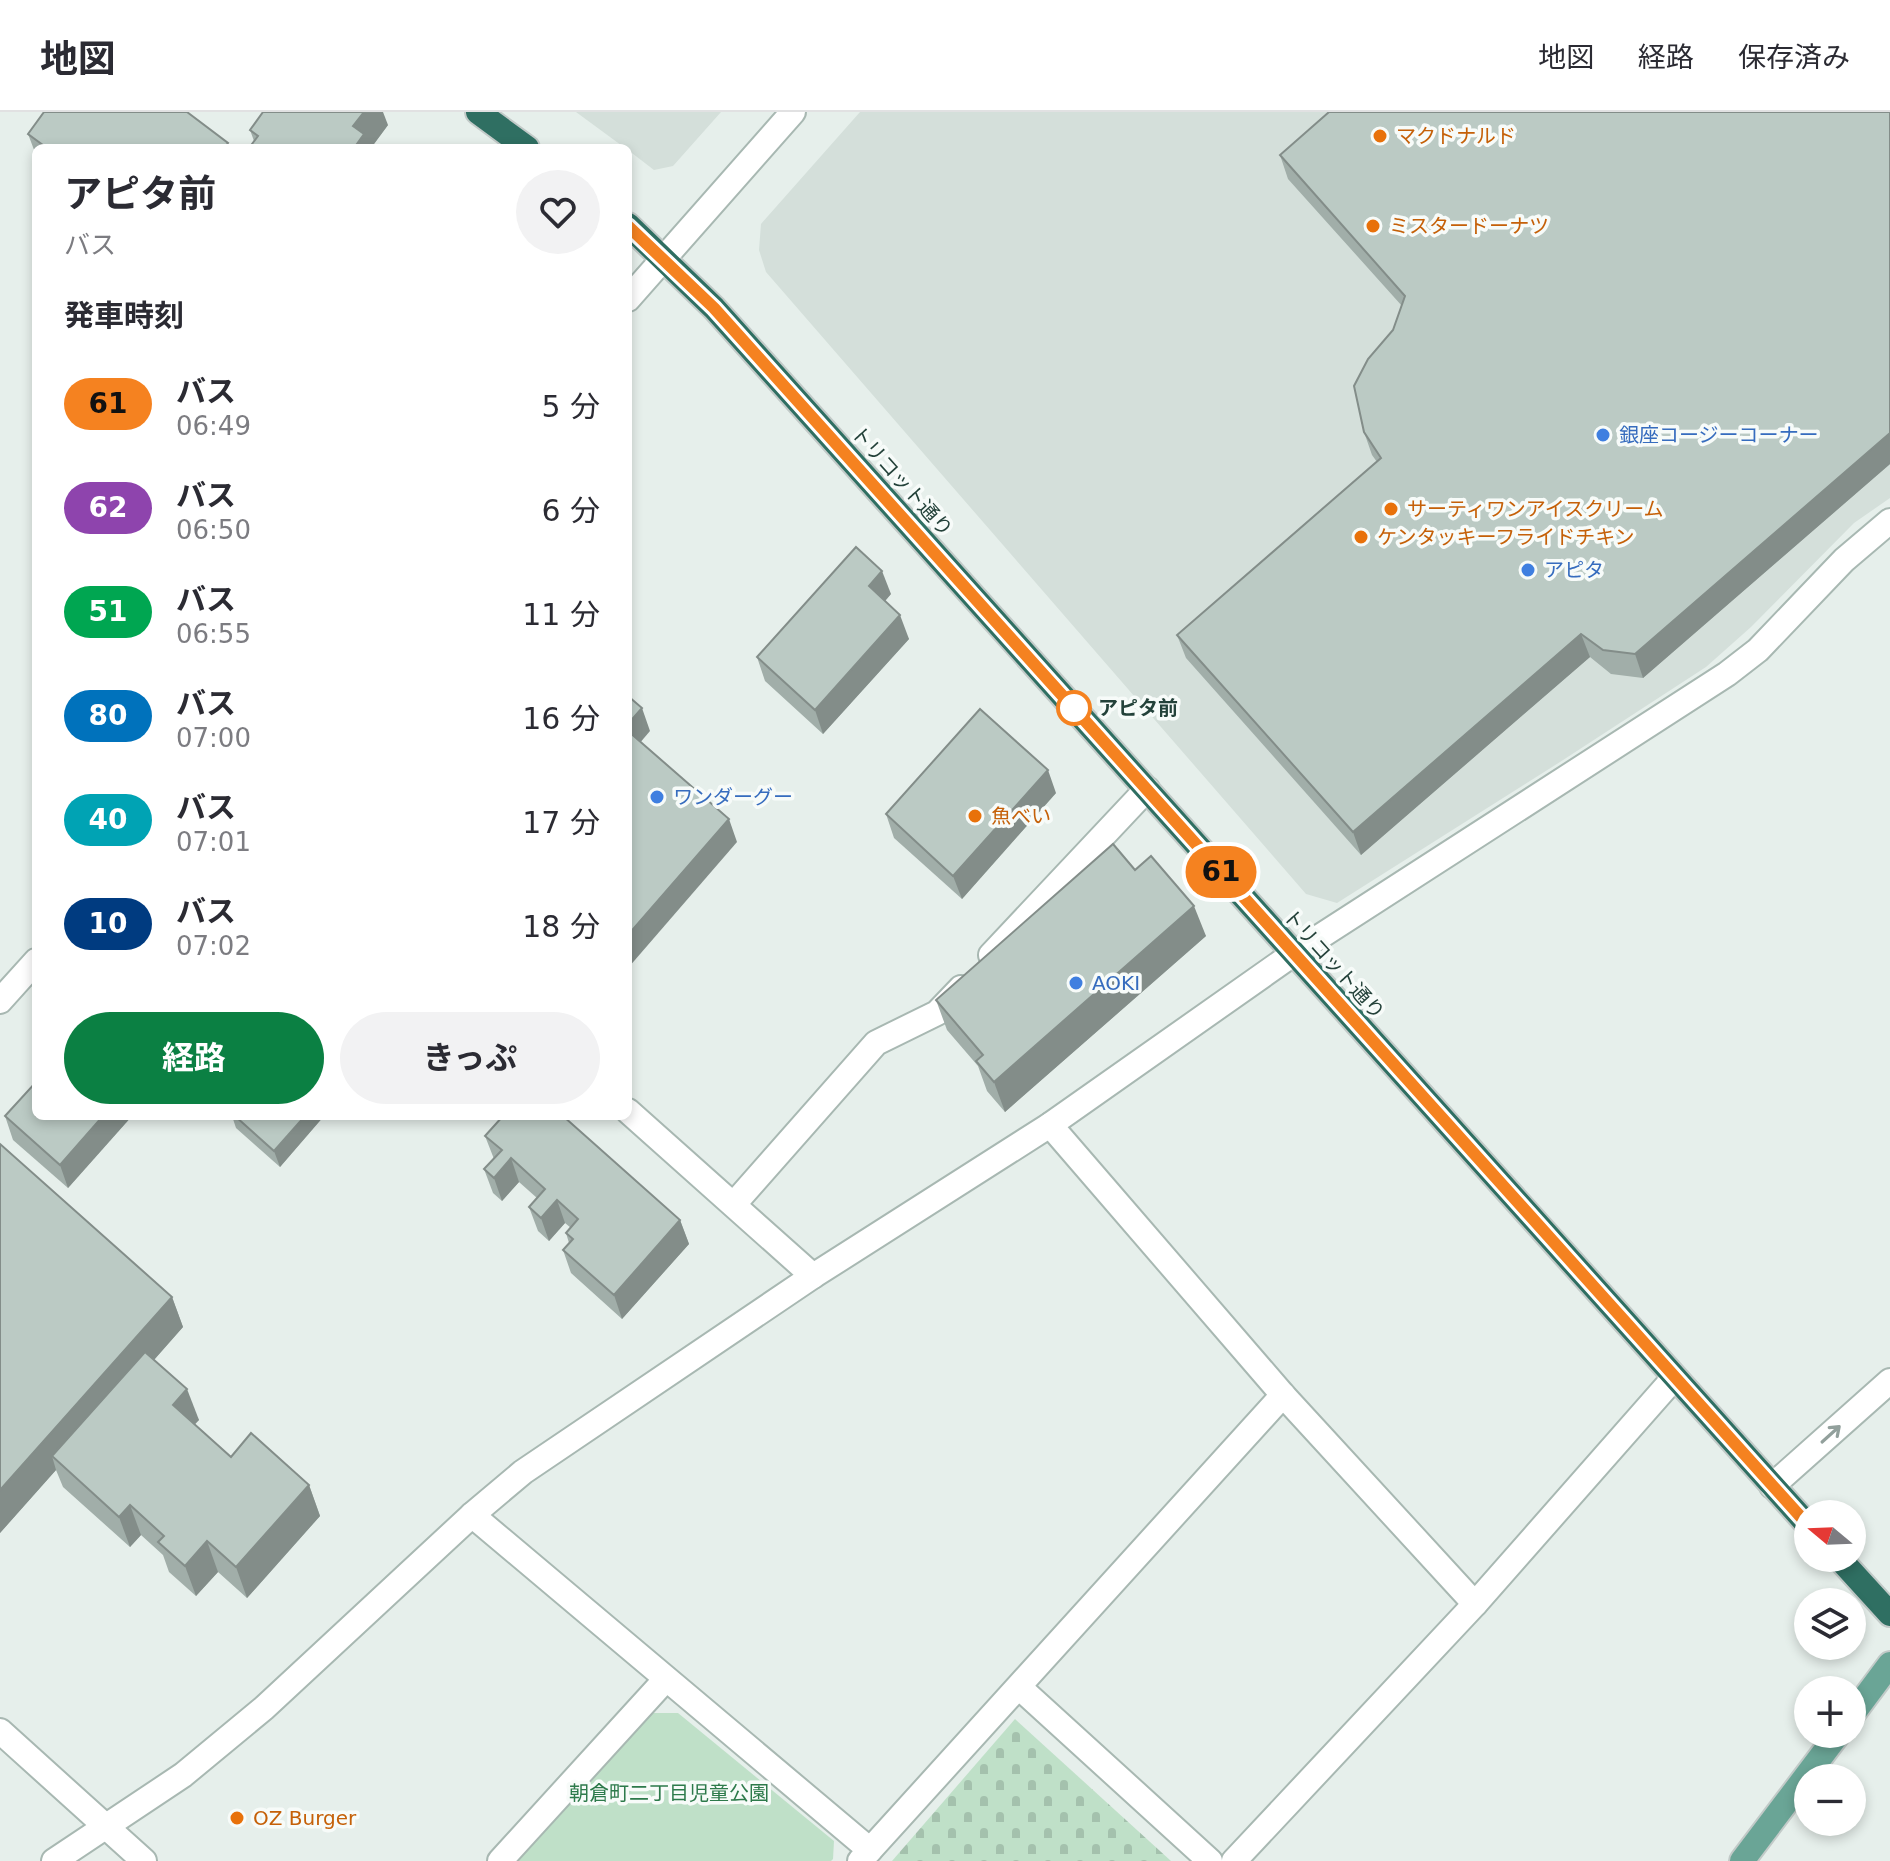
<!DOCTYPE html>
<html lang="ja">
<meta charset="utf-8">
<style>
body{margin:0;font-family:"DejaVu Sans","Noto Sans JP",sans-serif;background:#f2f2f3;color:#2b2b33;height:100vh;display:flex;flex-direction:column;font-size:30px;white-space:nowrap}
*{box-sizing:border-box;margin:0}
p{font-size:26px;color:#7c7c81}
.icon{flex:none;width:44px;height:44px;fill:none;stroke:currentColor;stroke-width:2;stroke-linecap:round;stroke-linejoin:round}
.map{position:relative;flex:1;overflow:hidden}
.sheet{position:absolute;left:32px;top:32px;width:600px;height:976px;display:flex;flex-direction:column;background:#fff;border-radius:12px;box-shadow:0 4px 12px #0003}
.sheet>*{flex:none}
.badge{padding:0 16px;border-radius:26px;font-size:28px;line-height:52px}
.needle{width:52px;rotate:289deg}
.buttons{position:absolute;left:1794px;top:1388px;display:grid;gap:16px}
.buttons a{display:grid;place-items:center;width:72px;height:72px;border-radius:50%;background:#fff;box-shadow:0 4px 12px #0003;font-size:40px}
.map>.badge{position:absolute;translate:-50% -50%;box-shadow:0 0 0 4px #fff}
h2{padding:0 32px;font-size:30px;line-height:72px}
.round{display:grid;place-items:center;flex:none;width:84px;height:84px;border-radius:42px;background:#f2f2f3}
.headline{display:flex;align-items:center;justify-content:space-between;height:136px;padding:0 32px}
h1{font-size:38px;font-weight:700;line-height:60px}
.cta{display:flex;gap:16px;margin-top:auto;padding:16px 32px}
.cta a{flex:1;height:92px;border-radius:48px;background:#0b8043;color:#fff;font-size:32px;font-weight:700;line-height:92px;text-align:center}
.cta a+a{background:#f2f2f3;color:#2b2b33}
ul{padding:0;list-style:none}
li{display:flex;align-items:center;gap:24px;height:104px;padding:0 32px}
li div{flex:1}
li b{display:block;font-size:30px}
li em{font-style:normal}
li .badge{min-width:88px;font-weight:700;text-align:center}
header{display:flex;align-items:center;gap:48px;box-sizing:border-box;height:112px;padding:0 40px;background:#fff;border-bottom:2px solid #e1e1e2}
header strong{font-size:38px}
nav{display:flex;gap:44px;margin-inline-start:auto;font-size:28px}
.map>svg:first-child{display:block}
</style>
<header>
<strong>地図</strong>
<nav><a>地図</a><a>経路</a><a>保存済み</a></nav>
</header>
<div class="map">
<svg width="1890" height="1749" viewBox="0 0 1890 1749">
<defs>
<pattern id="cemetery-stones" width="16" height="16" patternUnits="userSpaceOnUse" patternTransform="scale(2)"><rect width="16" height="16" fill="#bfe0c8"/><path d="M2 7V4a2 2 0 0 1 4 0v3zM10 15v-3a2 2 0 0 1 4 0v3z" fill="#a4c1ad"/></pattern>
</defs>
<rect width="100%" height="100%" fill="#e6efeb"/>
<g fill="#d4dfda">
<polygon points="576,0 721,0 673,54 654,58 628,38 628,36 625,36"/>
<polygon points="860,0 1890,0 1890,386 1854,411 1751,515 1706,555 1560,650 1337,791 1306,782 766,160 759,138 761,112"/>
</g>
<polygon fill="url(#cemetery-stones)" points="1015,1607 1171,1749 892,1749"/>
<polygon fill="#bfe0c8" points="653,1601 678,1601 834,1729 833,1747 831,1749 517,1749"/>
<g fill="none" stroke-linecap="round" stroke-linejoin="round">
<defs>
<g id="minor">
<polyline points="628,187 793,0"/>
<polyline points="991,843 1147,677"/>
<polyline points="0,889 36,849"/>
<polyline points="628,999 813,1164"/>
<polyline points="1050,1013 1283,1283 1475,1492"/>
<polyline points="734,1092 876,931 937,901 961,876"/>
<polyline points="1772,1374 1890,1269"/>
<polyline points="472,1403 870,1738"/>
<polyline points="1019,1575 1210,1749"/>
<polyline points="0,1619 144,1749"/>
<polyline points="54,1749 183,1663 264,1596 472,1403 523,1360 813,1164 1050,1013 1293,842 1727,562 1758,538 1844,448 1890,409"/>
<polyline points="500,1749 666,1567"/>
<polyline points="860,1749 1283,1283"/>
<polyline points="1234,1749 1475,1492 1674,1266"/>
</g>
<g id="major">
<polyline points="1852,1603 1890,1552"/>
<polyline points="1742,1749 1838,1622"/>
</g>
<g id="highway">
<polyline points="478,0 527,36"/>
<polyline points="628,113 714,196 1808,1413"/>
<polyline points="1839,1446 1890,1502"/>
</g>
</defs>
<use href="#minor" stroke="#a8b8b2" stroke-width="28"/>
<use href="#major" stroke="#c2cac8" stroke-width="28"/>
<use href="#highway" stroke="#c2cac8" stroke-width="28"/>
<use href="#minor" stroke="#fff" stroke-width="24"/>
<use href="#major" stroke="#6aa596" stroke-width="24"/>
<use href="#highway" stroke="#2f6f62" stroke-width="24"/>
</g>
<g fill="#a1aea9">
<polygon points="1890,0 1890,352 1643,566 1611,562 1590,545 1361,743 1186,546 1177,523 1377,350 1372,343 1364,320 1393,218 1402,194 1288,67 1280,43"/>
<polygon points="388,13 371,36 249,36 254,29 250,18"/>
<polygon points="28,22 230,36 36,36 36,43"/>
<polygon points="891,482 885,489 909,527 823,622 765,569 757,545"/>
<polygon points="1056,681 962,787 894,726 886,702"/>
<polygon points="1135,758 1206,824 1005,1000 987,979 978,954 947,918 936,888"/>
<polygon points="5,1004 132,1004 68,1076 13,1028"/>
<polygon points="232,1004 324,1004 280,1055 236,1016"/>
<polygon points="485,1024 680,1108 689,1132 622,1207 571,1161 563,1138 569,1131 566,1121 571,1116 565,1111 549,1129 538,1119 529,1095 537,1086 519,1070 502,1089 493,1081 484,1057 494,1047"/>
<polygon points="0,1032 172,1185 183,1215 154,1248 199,1308 194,1312 231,1345 309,1373 320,1404 247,1486 218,1460 196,1484 169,1460 163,1443 141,1423 130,1435 63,1375 56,1358 0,1421"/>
</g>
<g fill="#838d89">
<polygon points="364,0 383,0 388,13 371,36 354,36 353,14"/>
<polygon points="1890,321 1890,352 1643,566 1635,542"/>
<polygon points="882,459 891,482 878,497 869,474"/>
<polygon points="900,503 909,527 823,622 815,598"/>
<polygon points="1581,522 1590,545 1361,743 1353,720"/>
<polygon points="642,596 650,619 633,639 628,624 628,612"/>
<polygon points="1048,658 1056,681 962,787 953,764"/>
<polygon points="729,707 737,730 628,856 628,823"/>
<polygon points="1194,794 1206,824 1005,1000 994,970"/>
<polygon points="103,1004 132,1004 68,1076 60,1053"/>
<polygon points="305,1004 324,1004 280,1055 274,1039"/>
<polygon points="511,1046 519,1070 502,1089 494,1066"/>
<polygon points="557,1088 565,1111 549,1129 541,1106"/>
<polygon points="680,1108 689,1132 622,1207 614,1183"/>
<polygon points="172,1185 183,1215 61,1353 52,1344 56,1358 0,1421 0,1378"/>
<polygon points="187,1277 199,1308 184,1324 173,1293"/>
<polygon points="309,1373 320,1404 247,1486 236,1455"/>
<polygon points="130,1393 141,1423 130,1435 119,1405"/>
<polygon points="207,1429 218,1460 196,1484 185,1454"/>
</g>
<g fill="#bbcac4" stroke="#838d89" stroke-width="2">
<polygon points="44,0 187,0 228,31 224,36 47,36 28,22"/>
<polygon points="263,0 364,0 353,14 364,22 354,36 341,36 338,34 337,36 249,36 258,24 250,18"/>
<polygon points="1329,0 1890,0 1890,321 1635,542 1603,538 1581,522 1353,720 1177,523 1381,346 1364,320 1354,274 1368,247 1393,218 1405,184 1280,43"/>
<polygon points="856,435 882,459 869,474 900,503 815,598 757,545"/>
<polygon points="628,584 642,596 628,612"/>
<polygon points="980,597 1048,658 953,764 886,702"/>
<polygon points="628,619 729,707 628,823"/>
<polygon points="1113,732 1135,758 1151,744 1194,794 994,970 976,949 983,943 936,888"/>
<polygon points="36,970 36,1004 103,1004 60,1053 5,1004"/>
<polygon points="235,1004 305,1004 274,1039"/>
<polygon points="503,1004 563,1004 680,1108 614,1183 563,1138 573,1127 566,1121 578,1107 557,1088 541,1106 529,1095 545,1077 511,1046 494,1066 484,1057 502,1038 485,1024"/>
<polygon points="0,1032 172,1185 0,1378"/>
<polygon points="145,1240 187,1277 173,1293 231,1345 251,1321 309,1373 236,1455 207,1429 185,1454 158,1430 164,1424 130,1393 119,1405 52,1344"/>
</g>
<defs><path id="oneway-shaft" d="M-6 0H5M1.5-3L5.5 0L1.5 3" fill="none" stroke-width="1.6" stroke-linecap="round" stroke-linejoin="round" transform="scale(2)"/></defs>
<use stroke="#92a09c" href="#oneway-shaft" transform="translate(1831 1322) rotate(-42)"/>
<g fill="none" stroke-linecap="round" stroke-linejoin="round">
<defs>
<polyline id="line" points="628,114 714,196 1808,1413"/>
</defs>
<use href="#line" stroke="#fff" stroke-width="18"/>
<use href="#line" stroke="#f58220" stroke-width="12"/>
</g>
<g fill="#e8710a" stroke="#f7fbf9" stroke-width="3">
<circle cx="1380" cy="24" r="8"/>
<circle cx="1373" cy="114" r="8"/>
<circle cx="1391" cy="397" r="8"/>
<circle cx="1361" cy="425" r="8"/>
<circle cx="975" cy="704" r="8"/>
<circle cx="237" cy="1706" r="8"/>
</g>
<g fill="#3f7fe0" stroke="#f7fbf9" stroke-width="3">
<circle cx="1603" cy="323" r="8"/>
<circle cx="1528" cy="458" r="8"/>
<circle cx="657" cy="685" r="8"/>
<circle cx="1076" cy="871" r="8"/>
</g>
<circle fill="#fff" stroke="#f58220" stroke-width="4" cx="1074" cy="596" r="16"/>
<g text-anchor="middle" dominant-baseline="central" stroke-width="7" stroke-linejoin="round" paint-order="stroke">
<g font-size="20" fill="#c56008" stroke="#f7fbf9" text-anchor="start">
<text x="1396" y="24">マクドナルド</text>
<text x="1389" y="114">ミスタードーナツ</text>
<text x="1407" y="397">サーティワンアイスクリーム</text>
<text x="1377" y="425">ケンタッキーフライドチキン</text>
<text x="991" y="704">魚べい</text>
<text x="253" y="1706">OZ Burger</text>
</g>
<g font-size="20" fill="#366cbe" stroke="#f7fbf9" text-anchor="start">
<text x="1619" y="323">銀座コージーコーナー</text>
<text x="1544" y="458">アピタ</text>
<text x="673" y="685">ワンダーグー</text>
<text x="1092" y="871">AOKI</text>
</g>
<g font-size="20" fill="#24423a" stroke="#f7fbf9">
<text transform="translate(902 369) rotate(48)">トリコット通り</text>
<text transform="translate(1334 852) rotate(48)">トリコット通り</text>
</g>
<g font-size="20" font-weight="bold" fill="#24423a" stroke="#f7fbf9" text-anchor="start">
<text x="1098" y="596">アピタ前</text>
</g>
<g font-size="20" fill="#2d7a4b" stroke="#f7fbf9">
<text x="669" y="1681">朝倉町二丁目児童公園</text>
</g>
</g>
</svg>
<div class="buttons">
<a><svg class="needle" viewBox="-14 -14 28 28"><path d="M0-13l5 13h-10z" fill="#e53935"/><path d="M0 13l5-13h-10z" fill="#7c7c81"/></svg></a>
<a><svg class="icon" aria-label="layers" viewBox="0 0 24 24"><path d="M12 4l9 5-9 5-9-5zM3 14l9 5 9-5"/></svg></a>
<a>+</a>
<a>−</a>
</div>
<b class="badge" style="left:1221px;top:760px;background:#f58220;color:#111">61</b>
<section class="sheet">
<div class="headline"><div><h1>アピタ前</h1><p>バス</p></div><a class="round"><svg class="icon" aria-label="heart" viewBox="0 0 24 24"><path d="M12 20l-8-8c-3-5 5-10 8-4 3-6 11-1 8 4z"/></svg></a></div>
<h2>発車時刻</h2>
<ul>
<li><span class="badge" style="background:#f58220;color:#111">61</span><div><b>バス</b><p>06:49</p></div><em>5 分</em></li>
<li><span class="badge" style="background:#8e44ad;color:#fff">62</span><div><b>バス</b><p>06:50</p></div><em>6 分</em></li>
<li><span class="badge" style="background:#00a651;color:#fff">51</span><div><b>バス</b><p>06:55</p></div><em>11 分</em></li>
<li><span class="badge" style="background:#0072bc;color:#fff">80</span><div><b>バス</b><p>07:00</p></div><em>16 分</em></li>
<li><span class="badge" style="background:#00a3b4;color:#fff">40</span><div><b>バス</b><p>07:01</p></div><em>17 分</em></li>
<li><span class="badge" style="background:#003b80;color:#fff">10</span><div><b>バス</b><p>07:02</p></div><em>18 分</em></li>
</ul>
<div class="cta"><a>経路</a><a>きっぷ</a></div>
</section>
</div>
